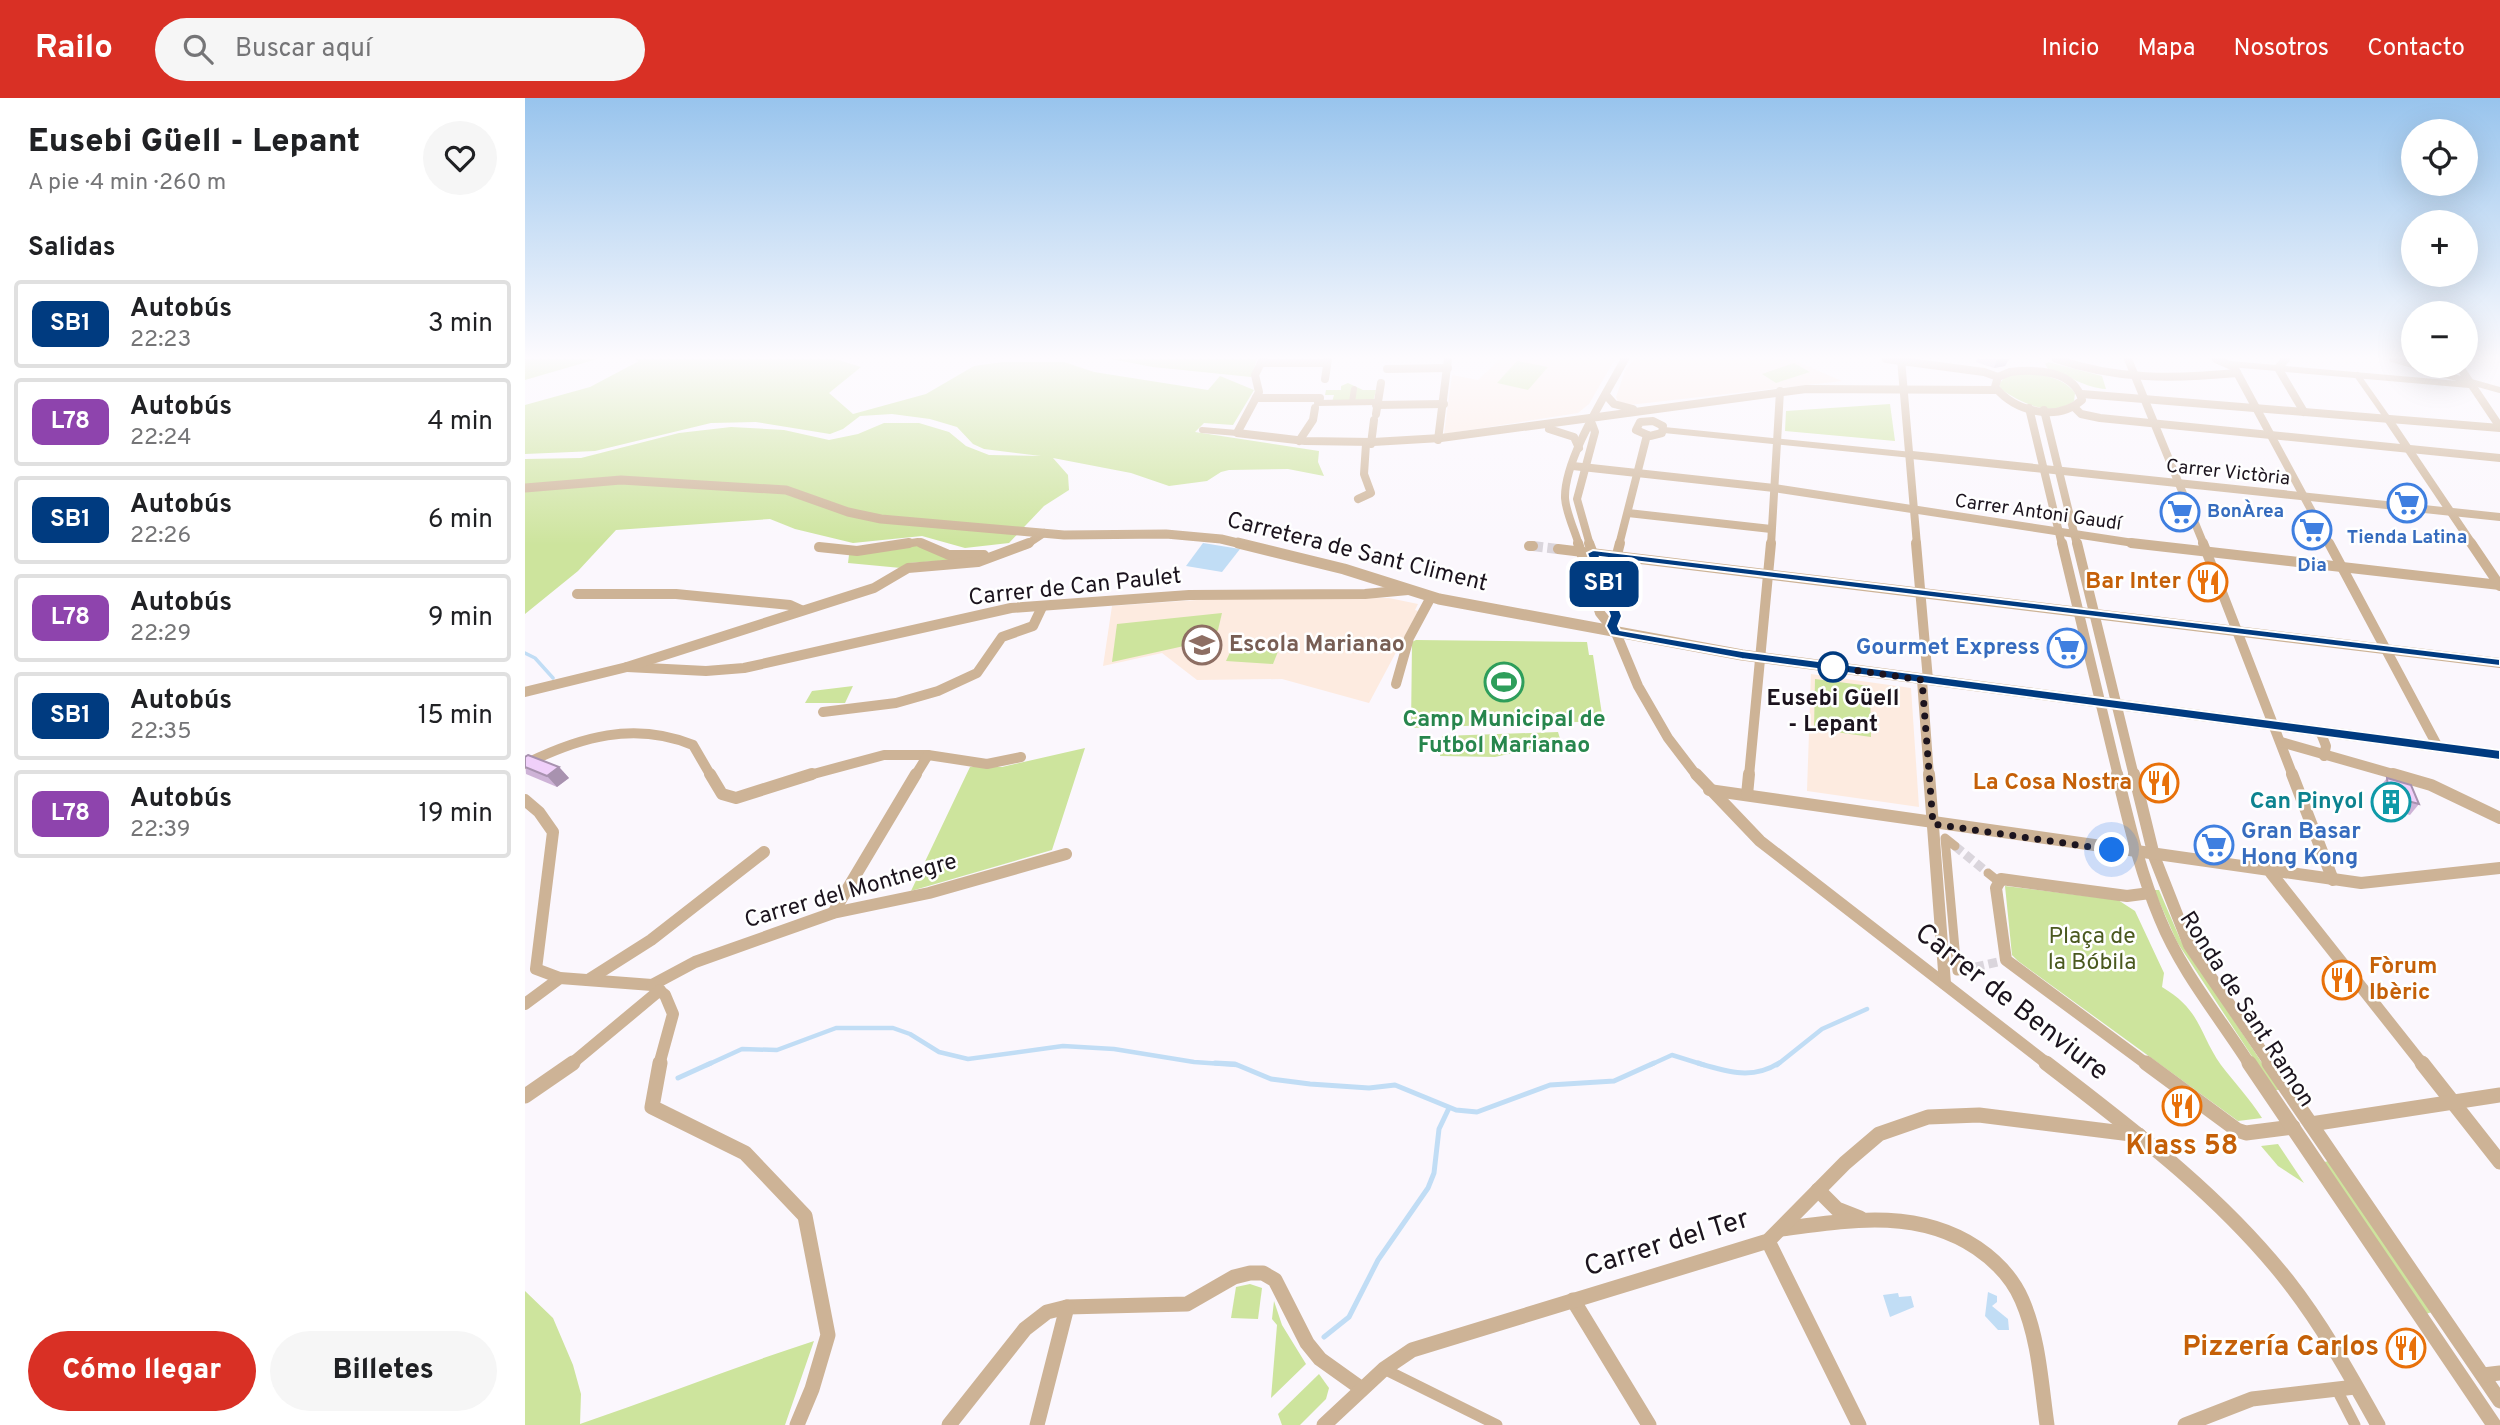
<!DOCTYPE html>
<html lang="es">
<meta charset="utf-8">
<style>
body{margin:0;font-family:Overpass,sans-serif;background:#f6f6f6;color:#202124;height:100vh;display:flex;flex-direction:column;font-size:26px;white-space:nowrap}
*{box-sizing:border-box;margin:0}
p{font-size:23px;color:#757577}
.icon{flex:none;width:38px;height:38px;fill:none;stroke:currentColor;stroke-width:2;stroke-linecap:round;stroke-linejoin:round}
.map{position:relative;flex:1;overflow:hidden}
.details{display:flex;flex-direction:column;background:#fff;width:525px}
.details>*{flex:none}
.badge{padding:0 14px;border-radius:10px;font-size:24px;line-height:46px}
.controls{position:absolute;left:1876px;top:21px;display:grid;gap:14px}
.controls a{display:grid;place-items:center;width:77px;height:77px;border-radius:50%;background:#fff;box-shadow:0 7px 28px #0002;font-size:35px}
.you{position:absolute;width:35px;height:35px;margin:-18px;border:5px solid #fff;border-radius:50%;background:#1a73e8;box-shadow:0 0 0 10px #1a73e833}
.map>.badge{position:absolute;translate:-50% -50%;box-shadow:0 0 0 4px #fff}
h2{padding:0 28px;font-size:26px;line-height:63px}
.round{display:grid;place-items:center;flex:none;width:74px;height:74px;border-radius:37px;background:#f6f6f6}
.overview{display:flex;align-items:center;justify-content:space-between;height:119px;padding:0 28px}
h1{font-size:33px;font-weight:800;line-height:52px}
.cta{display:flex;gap:14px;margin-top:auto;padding:14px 28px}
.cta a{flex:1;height:80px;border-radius:42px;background:#d93025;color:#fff;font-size:28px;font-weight:800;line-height:80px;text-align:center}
.cta a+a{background:#f6f6f6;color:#202124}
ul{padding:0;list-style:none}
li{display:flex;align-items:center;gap:21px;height:88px;margin:0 14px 10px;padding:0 14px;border:4px solid #e0e0e0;border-radius:7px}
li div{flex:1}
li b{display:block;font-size:26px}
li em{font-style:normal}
li .badge{min-width:77px;font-weight:700;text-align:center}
header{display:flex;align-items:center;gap:42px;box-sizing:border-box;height:98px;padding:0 35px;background:#d93025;color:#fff}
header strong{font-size:33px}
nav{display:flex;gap:38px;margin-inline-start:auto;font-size:24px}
.search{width:490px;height:63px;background:#f6f6f6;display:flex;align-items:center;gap:18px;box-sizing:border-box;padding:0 24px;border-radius:38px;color:#757577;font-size:26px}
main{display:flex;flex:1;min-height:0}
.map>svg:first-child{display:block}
</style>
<header>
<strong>Railo</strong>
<div class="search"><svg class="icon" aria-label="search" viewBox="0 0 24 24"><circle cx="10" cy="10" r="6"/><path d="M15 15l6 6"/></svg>Buscar aquí</div>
<nav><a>Inicio</a><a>Mapa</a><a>Nosotros</a><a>Contacto</a></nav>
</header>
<main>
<section class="details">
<div class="overview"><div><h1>Eusebi Güell - Lepant</h1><p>A pie · 4 min · 260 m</p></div><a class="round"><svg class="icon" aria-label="heart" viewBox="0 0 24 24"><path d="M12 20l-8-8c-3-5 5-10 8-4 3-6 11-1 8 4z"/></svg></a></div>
<h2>Salidas</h2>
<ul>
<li><span class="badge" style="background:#003b80;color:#fff">SB1</span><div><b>Autobús</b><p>22:23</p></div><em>3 min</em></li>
<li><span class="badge" style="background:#8e44ad;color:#fff">L78</span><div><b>Autobús</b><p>22:24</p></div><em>4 min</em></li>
<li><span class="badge" style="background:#003b80;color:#fff">SB1</span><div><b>Autobús</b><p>22:26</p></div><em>6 min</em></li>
<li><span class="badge" style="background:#8e44ad;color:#fff">L78</span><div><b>Autobús</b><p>22:29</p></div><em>9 min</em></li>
<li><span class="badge" style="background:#003b80;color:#fff">SB1</span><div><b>Autobús</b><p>22:35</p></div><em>15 min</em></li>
<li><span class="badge" style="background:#8e44ad;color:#fff">L78</span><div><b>Autobús</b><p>22:39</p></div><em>19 min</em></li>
</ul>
<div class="cta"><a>Cómo llegar</a><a>Billetes</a></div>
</section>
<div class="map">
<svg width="1975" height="1327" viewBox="0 0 1975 1327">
<rect width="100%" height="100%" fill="#fbf7fd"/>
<g fill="#fdebe0">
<polygon points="975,261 1090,261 1064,306 1053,315 919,336 927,277 953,282"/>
<polygon points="1109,261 1266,261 1317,283 1104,307 1093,304 1091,299 1100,273"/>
<polygon points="714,499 864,500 893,506 890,512 893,513 844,605 757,581 672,582 637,555 578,568 587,508"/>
<polygon points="1286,576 1386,590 1394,709 1282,693"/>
</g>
<g fill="#cde49d">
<polygon points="0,261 72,261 0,282"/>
<polygon points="108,261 310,261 336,269 304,295 328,316 401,296 449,268 478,264 539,264 569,274 683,292 695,278 729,292 708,327 679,325 670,334 794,353 793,364 799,378 763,371 704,372 696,374 682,383 644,388 606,375 528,360 543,377 544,392 519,408 484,445 440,450 397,438 328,445 270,431 245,421 91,432 53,473 0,516 0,361 56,360 154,335 206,329 259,332 304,342 333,336 359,325 394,325 424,334 441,348 464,357 516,358 459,351 448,346 432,329 405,321 367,316 335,318 318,331 305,336 231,324 186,325 70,353 0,356 0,307 65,289 114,263"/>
<polygon points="586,261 732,261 726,279 628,269"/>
<polygon points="992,263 1023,269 1003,292 972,285"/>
<path d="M1523,264L1577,278L1581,291C1560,290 1544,277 1523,271L1520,266Z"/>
<polygon points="1269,265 1285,274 1251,285 1237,276"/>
<path d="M1497,275C1516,277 1537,278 1550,295L1549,303C1525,320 1496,305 1476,291L1474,286L1481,278Z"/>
<polygon points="823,285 838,292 851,292 848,304 807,304 809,297 800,297 801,292 816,292 816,288"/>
<polygon points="1365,306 1370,343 1260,333 1261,313"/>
<polygon points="373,448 394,448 427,462 384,465 376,470 323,465 324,457"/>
<polygon points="697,515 693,532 686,542 587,564 592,526"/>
<polygon points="891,542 1062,544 1064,557 1068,557 1078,623 886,630 887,544"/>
<polygon points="708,548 754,551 748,566 701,563"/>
<polygon points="1290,581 1345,588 1346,639 1289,631"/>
<polygon points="328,588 320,605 280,605 287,593"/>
<polygon points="1033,634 1036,644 970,659 915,658 917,638"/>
<polygon points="560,650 527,752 386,793 445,669 477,669"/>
<path d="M1480,788L1593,802L1610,813L1639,875L1637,889C1677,913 1673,934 1696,967C1710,985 1725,1001 1737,1020L1713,1023L1493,863L1487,857Z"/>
<polygon points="1629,792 1634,792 1656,843 1755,992 1749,992 1652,844"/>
<polygon points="1753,1046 1779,1085 1753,1068 1736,1048"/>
<polygon points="1804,1063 1907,1214 1901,1216 1799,1064"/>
<polygon points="725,1186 737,1190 733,1221 706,1220 711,1189"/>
<path d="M0,1193L28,1220L48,1267L56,1296L55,1326C134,1299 209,1269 289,1243L260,1327H0Z"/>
<polygon points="749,1203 757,1227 781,1266 746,1300 752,1227 747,1221"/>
<polygon points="794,1276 804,1290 801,1301 775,1327 757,1327 753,1316"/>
</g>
<g fill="#c1ddf5">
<polygon points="678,445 715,451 697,474 661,468"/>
<polygon points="1463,1194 1472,1198 1472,1204 1467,1208 1483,1221 1484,1232 1473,1232 1460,1218"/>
<polygon points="1373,1195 1374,1199 1386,1198 1389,1209 1365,1219 1358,1197"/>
</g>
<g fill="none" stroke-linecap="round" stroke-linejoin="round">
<polyline stroke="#c1ddf5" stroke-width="3.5" points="0,555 10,560 28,580"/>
<g stroke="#c1ddf5" stroke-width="4.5">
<polyline points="182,967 217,951 252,952 311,930 368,930 385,936 414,954 443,961 538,948 589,951 669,964 712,967"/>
<polyline points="1125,967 1147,957 1179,967"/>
<polyline points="1252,967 1297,931 1342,911"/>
</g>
<g stroke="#c1ddf5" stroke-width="5">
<polyline points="690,965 710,966 746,981 785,986 844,990 870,987 931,1012 952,1014 1025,987 1089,983 1129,965"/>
<path d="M1173,965C1203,974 1227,982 1254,965"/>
<polyline points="153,980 186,965"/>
<polyline points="799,1239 824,1219 853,1162 903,1090 909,1075 914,1031 924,1010"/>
</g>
<g stroke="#dad5dc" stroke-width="9" stroke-dasharray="9 4.5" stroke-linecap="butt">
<polyline points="1430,748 1463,775"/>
<polyline points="1437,872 1473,864"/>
</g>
<polyline stroke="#dad5dc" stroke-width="10" stroke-dasharray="10 4.5" stroke-linecap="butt" points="1008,448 1033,451"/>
<g stroke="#cdb396" stroke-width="6">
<polyline points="1867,261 1888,267"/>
<polyline points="1705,266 1944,287"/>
<polyline points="1889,268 1975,292"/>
<polyline points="1832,277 1863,321"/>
<polyline points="827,304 829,291"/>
<polyline points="792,305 851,304"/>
<polyline points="677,332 712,335"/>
<polyline points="1139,332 1387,357"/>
</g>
<g stroke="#cdb396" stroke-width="9">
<polyline points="1430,748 1420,740 1432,873 1437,872"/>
<polyline points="1463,775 1473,783"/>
</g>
<g stroke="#cdb396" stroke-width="11">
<polyline points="859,1271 972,1327"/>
<polyline points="1811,1290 1830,1327"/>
</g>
<g stroke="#cdb396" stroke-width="8">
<polyline points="738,261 730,277 734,294 712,335 780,343 848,344 916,340 1281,291 1471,292"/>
<polyline points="1361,261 1459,274 1473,279"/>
<polyline points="1376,261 1392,447"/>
<path d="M1531,261C1592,282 1648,281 1712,275"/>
<polyline points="1603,261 1679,447"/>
<polyline points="1691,261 1709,269 1805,447"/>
<polyline points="1761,261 1753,270 1779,314"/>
<polyline points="736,265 802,265"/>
<polyline points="1934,268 1975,329"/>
<polyline points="862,271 923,270"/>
<path d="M1485,274C1511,271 1549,272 1557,302C1532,324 1490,314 1470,289L1473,279Z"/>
<polyline points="800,281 803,261"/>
<polyline points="1557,296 1975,330"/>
<polyline points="1081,297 1089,306 1108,311"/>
<polyline points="731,300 795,300"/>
<polyline points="851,307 919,306"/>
<polyline points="1549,309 1556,316 1575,320 1975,360"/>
<polyline points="1504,310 1537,447"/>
<polyline points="1519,312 1552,447"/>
<polyline points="851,316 856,285"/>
<polyline points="1863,321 1948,447"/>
<polygon points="1128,323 1138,328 1137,335 1125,338 1111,332 1115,324"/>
<polyline points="1024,331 1049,339 1054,350"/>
<polyline points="913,342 923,261"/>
<polyline points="774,343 788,322 790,310"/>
<polyline points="846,346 849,322"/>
<polyline points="1387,357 1975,419"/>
<polyline points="1048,368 1249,390 1622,447"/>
<polyline points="833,401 846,395 839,376 841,346"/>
<polyline points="1103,415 1246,431"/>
<polyline points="373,447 393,444 400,447"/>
<polyline points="501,447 519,435"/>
<path d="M1054,447C1050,433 1041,415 1040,400C1039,361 1081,296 1100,261"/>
<polyline points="1065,447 1052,401 1070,334 1067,326"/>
<polyline points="1094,447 1122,337"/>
<polyline points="1246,447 1255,293"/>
</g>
<g stroke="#cdb396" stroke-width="10">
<polyline points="396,445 424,457 459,457"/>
<polyline points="1053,445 1075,515 1091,535 1113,588 1143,640 1172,678"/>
<polyline points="1064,445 1091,518 1087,528"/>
<polyline points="1391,445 1403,582"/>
<polyline points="1537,445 1593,678"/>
<polyline points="1552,445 1609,678"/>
<polyline points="1606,445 1975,487"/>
<polyline points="1678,445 1768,678"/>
<polyline points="1804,445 1913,649"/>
<polyline points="1946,445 1975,488"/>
<polyline points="1004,448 1008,448"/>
<polyline points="294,449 332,453 384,445"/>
<polyline points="1033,451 1975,565"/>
<polyline points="1082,495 1095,445"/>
<polyline points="52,496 151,496 265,507 276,512"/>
<polyline points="102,569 181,573 219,570 486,510 664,497 840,496 883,492"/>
<polyline points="1397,582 1404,678"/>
<polyline points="871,586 884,540 906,499"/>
<polyline points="0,594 102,569 349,490 383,470 453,464 504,445"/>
<polyline points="298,614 371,605 413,593 452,575 477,539 508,528 517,509"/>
<polyline points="1795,633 1801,648 1799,658"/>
<polyline points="1756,644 1875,678"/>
<path d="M0,666C55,639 109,623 168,647L186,678"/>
<polyline points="281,678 359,657 403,657 462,666 496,659"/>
<polyline points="390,678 403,657"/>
<polyline points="1224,678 1246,445"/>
</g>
<g stroke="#cdb396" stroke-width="12">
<polyline points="185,676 197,696 211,700 287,676"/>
<polyline points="1171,676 1235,743 1524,967"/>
<polyline points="1404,676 1420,886"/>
<path d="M1592,676C1604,725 1615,774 1635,821C1656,873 1695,920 1725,967"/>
<polyline points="1609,676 1629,758 1664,847 1746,967"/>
<polyline points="1767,676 1808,782"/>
<polyline points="1868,676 1906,687 1975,720"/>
<polyline points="1184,692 1836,785 1975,770"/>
<polyline points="1222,697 1224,676"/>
<polyline points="0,702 14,714 28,734 11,871 35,880 127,887 140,897 148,916 134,967"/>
<polyline points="1746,775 1898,967"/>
<polyline points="308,815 391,676"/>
<polyline points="63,882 126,842 239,754"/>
<polyline points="127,887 170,864 308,815 404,795 541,756"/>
<polyline points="0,906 35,880"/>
<polyline points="45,967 135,892"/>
<polyline points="1623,967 1481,862 1471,790 1476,781 1602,798 1625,795"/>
</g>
<g stroke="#cdb396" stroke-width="15">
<polyline points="135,965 127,1009 220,1055 280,1118 303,1237 287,1291 272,1327"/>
<path d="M1521,965C1608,1032 1694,1096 1762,1182C1798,1228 1825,1277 1853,1327"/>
<polyline points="1621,965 1712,1032 1721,1035 1768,1029"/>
<polyline points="1724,965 1969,1327"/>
<polyline points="1744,965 1975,1303"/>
<polyline points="1897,965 1975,1064"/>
<polyline points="0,998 48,965"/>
<polyline points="1786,1026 1975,997"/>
<polyline points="1293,1092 1312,1111 1335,1120"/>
<path d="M1256,1131C1324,1122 1392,1110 1452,1150C1471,1163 1488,1181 1497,1202C1514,1241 1516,1285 1522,1327"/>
<polyline points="1243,1143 1334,1327"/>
<polyline points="1048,1202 1124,1327"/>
<polyline points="1958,1277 1975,1275"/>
<polyline points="424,1327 500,1231 522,1214 542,1209 662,1206 709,1179 725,1175 738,1175 750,1182 782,1245 795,1261 837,1291"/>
<polyline points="512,1327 542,1209"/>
<polyline points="799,1327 859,1271 887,1252 1243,1143 1320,1065 1354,1036 1403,1019 1454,1017 1614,1037"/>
<polyline points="1660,1327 1727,1301 1830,1289"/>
</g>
<polyline stroke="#cdb396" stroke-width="9" points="0,390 96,382 261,392 323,414 356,421 539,437 641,436 696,441 721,447"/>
<polyline stroke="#cdb396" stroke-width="11" points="713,445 819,471 914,501 1217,557 1975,657"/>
</g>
<g fill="#ceb3d7">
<polygon points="1452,261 1484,261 1480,268 1469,270 1451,264"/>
<polygon points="0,659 34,669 44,680 32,689 1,676"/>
<polygon points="1862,680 1894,706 1885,717 1855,709 1853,691"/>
</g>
<g fill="#a892af">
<polygon points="1472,261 1484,261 1480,268 1469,270"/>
<polygon points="34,669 44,680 32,689 22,678"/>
</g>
<g fill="#f0d0fa" stroke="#a892af" stroke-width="2">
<polygon points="3,657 34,669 22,678 0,669 0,659"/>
<polygon points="1862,680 1886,687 1894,706 1864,698"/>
</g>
<linearGradient id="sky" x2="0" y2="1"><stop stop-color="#98c4ed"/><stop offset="0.58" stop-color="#fdfbfe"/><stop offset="1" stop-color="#fdfbfe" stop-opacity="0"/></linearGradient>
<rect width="1975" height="447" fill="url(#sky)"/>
<polygon fill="#003b80" stroke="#fff" stroke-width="2" points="1068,452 1975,561 1975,568 1075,459 1097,518 1093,528 1095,532 1217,553 1975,652 1975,662 1217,561 1086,537 1081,528 1085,518 1062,455"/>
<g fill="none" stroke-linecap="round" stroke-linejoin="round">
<polyline stroke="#1c141e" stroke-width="7" stroke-dasharray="0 12.6" points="1308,569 1397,582 1408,726 1587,752"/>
</g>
<defs>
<symbol id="supermarket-ring" viewBox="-11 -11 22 22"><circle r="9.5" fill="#fff" stroke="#3f7fe0" stroke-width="1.5"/><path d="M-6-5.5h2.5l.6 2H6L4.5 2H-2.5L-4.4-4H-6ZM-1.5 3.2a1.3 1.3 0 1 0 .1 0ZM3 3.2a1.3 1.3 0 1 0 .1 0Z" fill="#3f7fe0"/></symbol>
<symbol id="restaurant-ring" viewBox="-11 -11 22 22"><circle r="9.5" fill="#fff" stroke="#e8710a" stroke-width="1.5"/><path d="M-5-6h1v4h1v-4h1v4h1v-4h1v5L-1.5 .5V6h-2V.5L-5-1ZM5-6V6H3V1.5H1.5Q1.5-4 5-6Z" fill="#e8710a"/></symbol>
<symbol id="school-ring" viewBox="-11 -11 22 22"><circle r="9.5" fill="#fff" stroke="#8d6e63" stroke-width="1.5"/><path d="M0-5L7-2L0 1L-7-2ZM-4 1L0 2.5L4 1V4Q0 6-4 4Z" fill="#8d6e63"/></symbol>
<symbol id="stadium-ring" viewBox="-11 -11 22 22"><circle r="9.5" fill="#fff" stroke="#2e9e5b" stroke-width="1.5"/><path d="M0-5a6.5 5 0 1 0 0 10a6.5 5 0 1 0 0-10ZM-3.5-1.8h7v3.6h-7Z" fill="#2e9e5b"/></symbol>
<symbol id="building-ring" viewBox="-11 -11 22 22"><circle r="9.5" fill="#fff" stroke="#0f9aa8" stroke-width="1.5"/><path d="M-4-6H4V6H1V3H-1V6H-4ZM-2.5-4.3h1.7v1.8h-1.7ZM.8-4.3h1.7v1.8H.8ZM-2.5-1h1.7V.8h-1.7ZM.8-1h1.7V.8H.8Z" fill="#0f9aa8"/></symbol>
</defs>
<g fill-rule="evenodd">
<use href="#supermarket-ring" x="1860" y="383" width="44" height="44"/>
<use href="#supermarket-ring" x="1633" y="392" width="44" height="44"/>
<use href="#supermarket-ring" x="1765" y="410" width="44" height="44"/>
<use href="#restaurant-ring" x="1661" y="462" width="44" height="44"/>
<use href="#school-ring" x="655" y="525" width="44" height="44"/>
<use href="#supermarket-ring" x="1520" y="528" width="44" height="44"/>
<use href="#stadium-ring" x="957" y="562" width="44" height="44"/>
<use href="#restaurant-ring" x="1612" y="663" width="44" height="44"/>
<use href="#building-ring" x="1844" y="682" width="44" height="44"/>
<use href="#supermarket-ring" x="1667" y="725" width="44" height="44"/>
<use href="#restaurant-ring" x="1795" y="860" width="44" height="44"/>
<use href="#restaurant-ring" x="1635" y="986" width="44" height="44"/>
<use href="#restaurant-ring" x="1859" y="1228" width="44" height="44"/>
</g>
<circle fill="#fff" stroke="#003b80" stroke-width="3.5" cx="1308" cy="569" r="14"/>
<g text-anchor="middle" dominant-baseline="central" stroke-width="5" stroke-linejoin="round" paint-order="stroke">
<g font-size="19" fill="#1c141e" stroke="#fff">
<text transform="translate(1703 375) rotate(6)">Carrer Victòria</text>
<text transform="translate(1513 415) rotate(8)">Carrer Antoni Gaudí</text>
</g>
<g font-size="19" font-weight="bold" fill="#366cbe" stroke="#fff">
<text x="1682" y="414" text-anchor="start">BonÀrea</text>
<text x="1882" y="440">Tienda Latina</text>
<text x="1787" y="468">Dia</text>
</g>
<g font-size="23" fill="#1c141e" stroke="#fff">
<text transform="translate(832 455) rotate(14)">Carretera de Sant Climent</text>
<text transform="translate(550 490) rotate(-6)">Carrer de Can Paulet</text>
<text transform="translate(326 794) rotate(-16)">Carrer del Montnegre</text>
<text transform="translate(1721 912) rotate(57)">Ronda de Sant Ramon</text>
</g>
<g font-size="23" font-weight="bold" fill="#c56008" stroke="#fff" text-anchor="end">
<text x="1656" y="484">Bar Inter</text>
<text x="1607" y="685">La Cosa Nostra</text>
<text x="1844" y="869" text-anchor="start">Fòrum<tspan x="1844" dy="26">Ibèric</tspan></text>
</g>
<g font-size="23" font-weight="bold" fill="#785e54" stroke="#fff" text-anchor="start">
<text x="704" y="547">Escola Marianao</text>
</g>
<g font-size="23" font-weight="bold" fill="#366cbe" stroke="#fff" text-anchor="end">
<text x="1515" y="550">Gourmet Express</text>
<text x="1716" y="734" text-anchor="start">Gran Basar<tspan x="1716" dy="26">Hong Kong</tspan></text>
</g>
<g font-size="23" font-weight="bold" fill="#1c141e" stroke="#fff">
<text x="1308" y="601">Eusebi Güell<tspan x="1308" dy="26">- Lepant</tspan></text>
</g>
<g font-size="23" font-weight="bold" fill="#27864d" stroke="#fff">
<text x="979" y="622">Camp Municipal de<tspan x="979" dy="26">Futbol Marianao</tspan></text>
</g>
<g font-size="23" font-weight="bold" fill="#0d838f" stroke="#fff" text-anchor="end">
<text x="1839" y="704">Can Pinyol</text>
</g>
<g font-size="23" fill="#4a591f" stroke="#fff">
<text x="1567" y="839">Plaça de<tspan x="1567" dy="26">la Bóbila</tspan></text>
</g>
<g font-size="28" fill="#1c141e" stroke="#fff">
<text transform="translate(1486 905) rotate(38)">Carrer de Benviure</text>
<text transform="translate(1142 1146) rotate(-17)">Carrer del Ter</text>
</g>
<g font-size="28" font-weight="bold" fill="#c56008" stroke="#fff">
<text x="1657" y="1049">Klass 58</text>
<text x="1854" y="1250" text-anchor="end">Pizzería Carlos</text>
</g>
</g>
</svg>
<div class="controls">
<a><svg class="icon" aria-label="locate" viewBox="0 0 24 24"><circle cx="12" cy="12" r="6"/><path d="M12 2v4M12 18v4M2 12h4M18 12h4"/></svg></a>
<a>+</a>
<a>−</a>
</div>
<div class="you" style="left:1587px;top:752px"></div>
<b class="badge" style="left:1079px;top:486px;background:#003b80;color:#fff">SB1</b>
</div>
</main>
